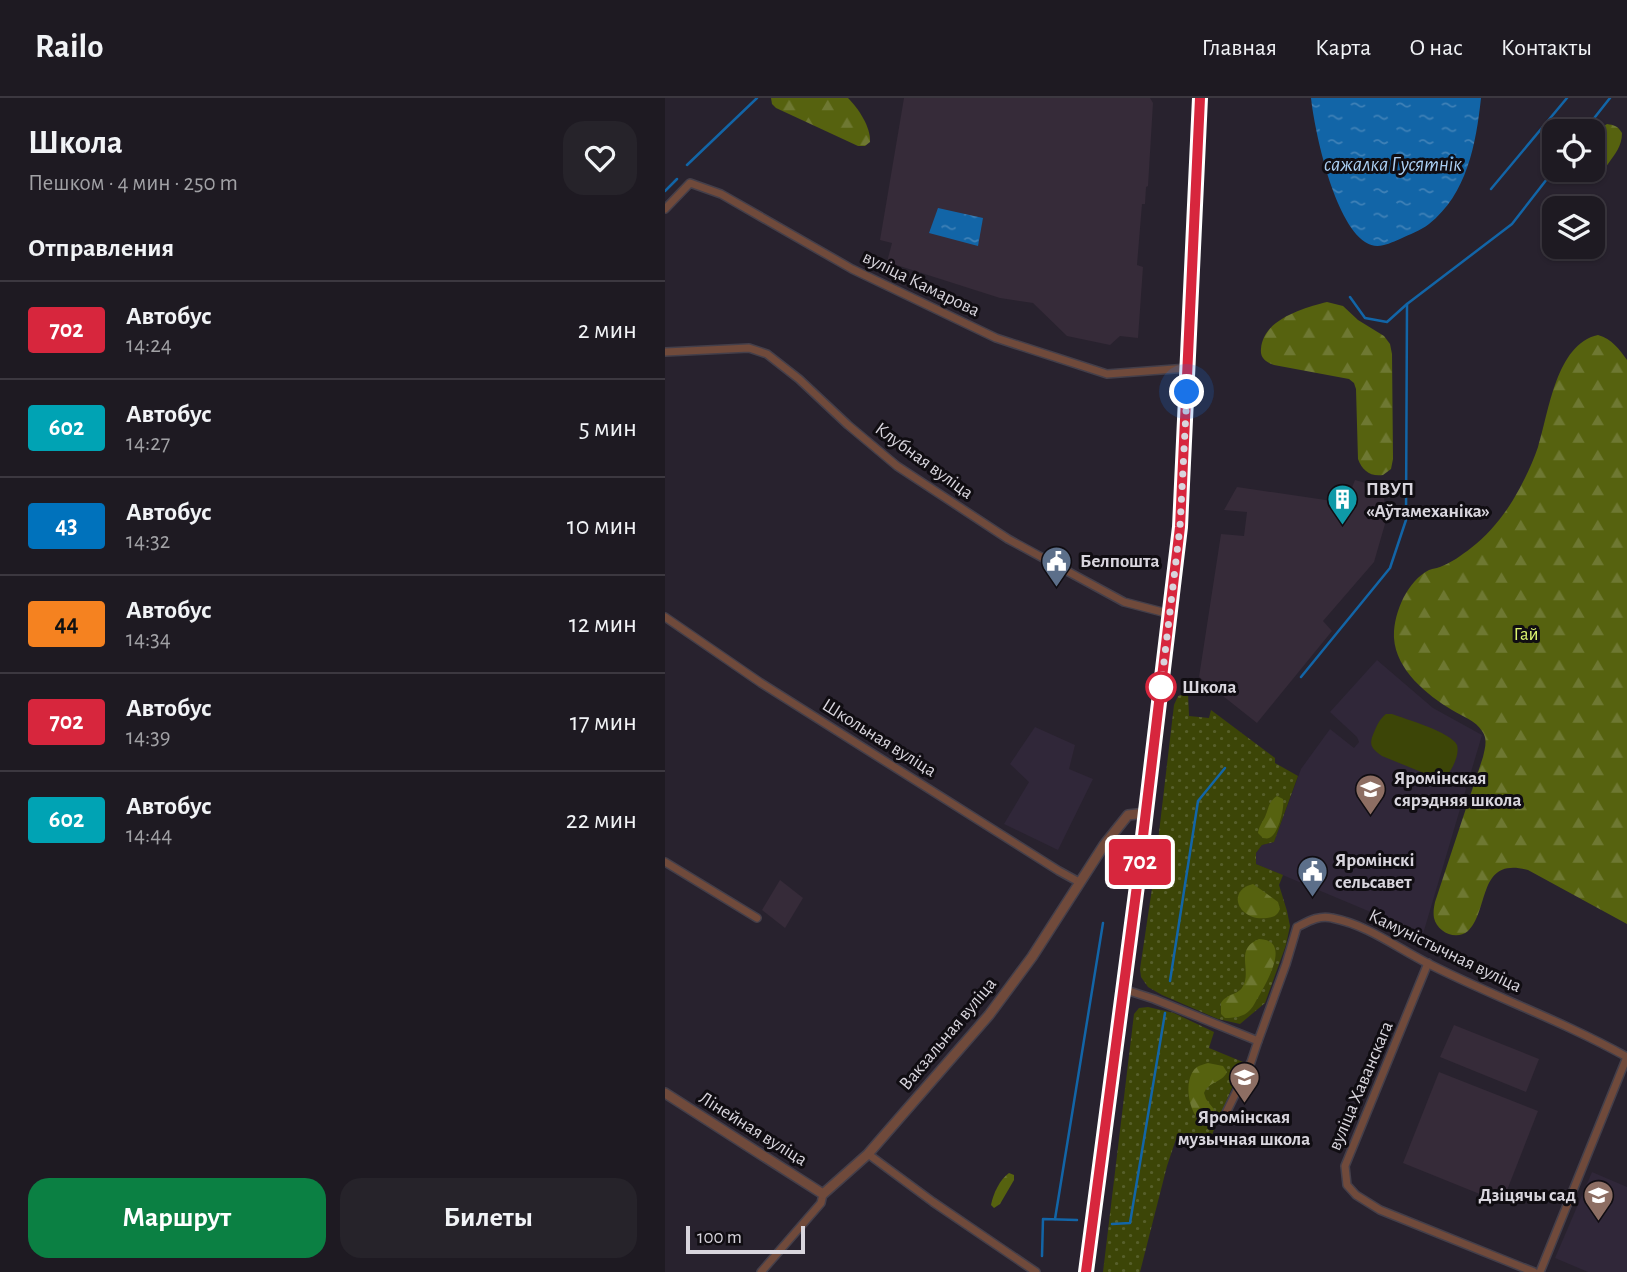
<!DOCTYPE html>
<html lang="ru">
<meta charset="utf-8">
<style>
body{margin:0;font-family:"Alegreya Sans",sans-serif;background:#26232a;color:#f1f3f6;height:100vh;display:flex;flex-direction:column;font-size:26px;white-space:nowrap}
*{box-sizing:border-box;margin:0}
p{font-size:23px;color:#a1a1a5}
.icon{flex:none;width:38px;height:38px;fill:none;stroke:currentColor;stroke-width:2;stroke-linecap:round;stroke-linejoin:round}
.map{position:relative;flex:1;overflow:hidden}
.sheet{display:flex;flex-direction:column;background:#1e1a22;width:665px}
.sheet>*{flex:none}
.badge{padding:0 14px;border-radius:5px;font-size:24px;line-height:46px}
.buttons{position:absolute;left:877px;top:21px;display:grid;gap:14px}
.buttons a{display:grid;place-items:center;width:63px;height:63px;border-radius:14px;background:#1e1a22;box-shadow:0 2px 5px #0004,0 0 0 2px #3c3840;font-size:35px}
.scale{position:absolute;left:21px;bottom:18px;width:119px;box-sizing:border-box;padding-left:7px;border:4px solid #d8d5dd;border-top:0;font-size:19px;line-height:24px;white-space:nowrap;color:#d8d5dd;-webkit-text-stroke:5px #100d12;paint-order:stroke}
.you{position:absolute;width:35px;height:35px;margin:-18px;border:5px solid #fff;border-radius:50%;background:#1a73e8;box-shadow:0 0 0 10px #1a73e833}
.map>.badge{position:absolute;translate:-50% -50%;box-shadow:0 0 0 4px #fff}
h2{padding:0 28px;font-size:26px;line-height:63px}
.round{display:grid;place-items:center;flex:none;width:74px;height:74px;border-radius:21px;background:#26232a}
.headline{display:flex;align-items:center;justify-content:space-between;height:119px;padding:0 28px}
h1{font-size:33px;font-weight:700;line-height:52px}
.cta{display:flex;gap:14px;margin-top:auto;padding:14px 28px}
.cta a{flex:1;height:80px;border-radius:21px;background:#0b8043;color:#fff;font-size:28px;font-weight:700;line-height:80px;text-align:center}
.cta a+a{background:#26232a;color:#f1f3f6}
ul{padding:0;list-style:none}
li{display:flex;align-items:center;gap:21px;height:98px;padding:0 28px;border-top:2px solid #3c3840}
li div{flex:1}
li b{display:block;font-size:26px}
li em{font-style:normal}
li .badge{min-width:77px;font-weight:700;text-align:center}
header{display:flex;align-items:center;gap:42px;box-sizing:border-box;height:98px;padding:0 35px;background:#1e1a22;border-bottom:2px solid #3c3840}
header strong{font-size:33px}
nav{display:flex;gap:38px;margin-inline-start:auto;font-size:24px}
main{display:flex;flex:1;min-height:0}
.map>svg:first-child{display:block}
</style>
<header>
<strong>Railo</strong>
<nav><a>Главная</a><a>Карта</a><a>О нас</a><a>Контакты</a></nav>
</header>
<main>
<section class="sheet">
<div class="headline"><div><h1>Школа</h1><p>Пешком · 4 мин · 250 m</p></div><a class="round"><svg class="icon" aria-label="heart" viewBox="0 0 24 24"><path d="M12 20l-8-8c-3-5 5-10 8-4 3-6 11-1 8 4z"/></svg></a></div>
<h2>Отправления</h2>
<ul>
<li><span class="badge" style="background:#d7263d;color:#fff">702</span><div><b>Автобус</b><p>14:24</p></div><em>2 мин</em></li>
<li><span class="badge" style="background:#00a3b4;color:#fff">602</span><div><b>Автобус</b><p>14:27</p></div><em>5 мин</em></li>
<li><span class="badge" style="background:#0072bc;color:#fff">43</span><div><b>Автобус</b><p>14:32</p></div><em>10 мин</em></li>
<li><span class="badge" style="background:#f58220;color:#111">44</span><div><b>Автобус</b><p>14:34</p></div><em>12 мин</em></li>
<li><span class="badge" style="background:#d7263d;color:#fff">702</span><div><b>Автобус</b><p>14:39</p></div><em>17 мин</em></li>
<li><span class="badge" style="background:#00a3b4;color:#fff">602</span><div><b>Автобус</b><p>14:44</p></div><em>22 мин</em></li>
</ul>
<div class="cta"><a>Маршрут</a><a>Билеты</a></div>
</section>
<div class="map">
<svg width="962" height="1174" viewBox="0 0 962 1174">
<defs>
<pattern id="grass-dots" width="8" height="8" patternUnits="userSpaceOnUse" patternTransform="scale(1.75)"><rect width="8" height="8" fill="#3c4507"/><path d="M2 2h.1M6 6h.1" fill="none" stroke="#575f2b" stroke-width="1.8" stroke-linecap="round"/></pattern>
<pattern id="forest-firs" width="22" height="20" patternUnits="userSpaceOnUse" patternTransform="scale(1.75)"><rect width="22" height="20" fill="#56620f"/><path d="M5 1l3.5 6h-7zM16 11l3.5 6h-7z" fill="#6e7832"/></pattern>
<pattern id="water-ripples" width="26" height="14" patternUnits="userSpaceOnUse" patternTransform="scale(1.75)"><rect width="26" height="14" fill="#1265a7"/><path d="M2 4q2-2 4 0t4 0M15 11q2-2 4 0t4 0" fill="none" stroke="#3f81b7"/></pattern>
</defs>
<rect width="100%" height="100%" fill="#28222e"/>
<g fill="#302739">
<polygon points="712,562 768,610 817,637 758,836 591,766 591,755 597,747 609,744 636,671 665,631 689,650 694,644 692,639 665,614"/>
<polygon points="370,629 410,647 404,671 428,681 393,752 339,726 364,684 345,666"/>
<polygon points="927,1074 962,1089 962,1174 923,1174 890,1160"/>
</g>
<g fill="#362b39">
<polygon points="239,0 485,0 488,5 483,88 481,89 480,106 477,106 472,167 478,169 473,240 455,238 445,247 402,238 368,205 335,200 222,164 227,145 215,142"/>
<polygon points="690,382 719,390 720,426 709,464 658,523 667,533 592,625 534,579 556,436 579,438 582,414 559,412 572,389 681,405"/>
<polygon points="115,782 138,800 120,830 97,812"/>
<polygon points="789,927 874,961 861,994 775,959"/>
<polygon points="774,974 873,1013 837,1105 738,1065"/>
</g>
<g fill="url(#grass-dots)">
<polygon points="523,595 524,618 544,620 546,612 610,660 610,665 633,678 609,744 597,747 591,755 591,766 618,777 614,787 622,813 625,828 621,847 600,905 575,926 553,921 497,897 483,889 476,879 475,871 489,777 509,607 513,598"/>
<polygon points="483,909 509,915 549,934 544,950 578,964 543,1046 513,1035 502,1068 475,1174 438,1174 469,916 474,910"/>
</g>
<g fill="url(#forest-firs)">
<path d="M106,0H183C193,10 206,29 205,44L200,48H193L111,10L107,6Z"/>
<path d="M942,26C949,27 953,28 957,35C957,48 950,56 943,66C932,81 921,91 907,72H928V35Z"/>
<path d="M662,204L678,208L693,222L719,238L725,246L727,256L728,361L726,371L718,377C705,379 697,372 693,361L691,291L689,285L684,281L609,267C601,264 595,260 596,251C598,221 639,210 662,204Z"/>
<path d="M933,237C947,241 954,251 962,262V826L863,772C812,758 825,812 803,833C791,843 772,834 769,820C768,814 769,809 770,804L818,659C820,650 823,641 817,633C811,623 797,618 787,612C762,597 731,572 729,540C728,516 742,483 764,472C769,470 770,471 775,469C786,465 797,457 806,450C823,437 837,420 848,402C858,385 867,367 873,349C884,314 891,246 933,237Z"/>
<path d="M612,698L618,701C620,709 613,738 604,740C602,741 600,740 598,740L593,735C594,728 597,725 600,719C604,710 603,704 612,698Z"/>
<path d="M588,786L609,801L613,804L615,811C612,818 609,819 602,820C574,824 560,793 588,786Z"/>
<path d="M594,841C627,842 602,883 594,898C591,902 589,908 585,912C579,919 569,920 560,920L556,916V905C562,895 574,897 578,888C587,872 569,851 594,841Z"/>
<path d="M543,965L558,968L562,974C557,985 544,983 539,995L541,1001L551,1014L547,1025L543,1028C524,1023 516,981 532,969C535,967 540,966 543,965Z"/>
<path d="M344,1075L349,1077V1082L335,1106L329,1110L326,1107C328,1096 335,1081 344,1075Z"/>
</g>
<path fill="#3c4507" d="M721,616H727C740,621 786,634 792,647C794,653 791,662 788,668C784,676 780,680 771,680L717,658C704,649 704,645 710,632C713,625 715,621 721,616Z"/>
<g fill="url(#water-ripples)">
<path d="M646,0H816C811,46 802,96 764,126C755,133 745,136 735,141C723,146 712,152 700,144C669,123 650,35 646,0Z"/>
<polygon points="273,110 318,120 313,148 264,135"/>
</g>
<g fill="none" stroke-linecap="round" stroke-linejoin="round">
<g stroke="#1265a7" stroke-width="2.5">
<polyline points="919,33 945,0"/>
<polyline points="22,67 92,0"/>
<polyline points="826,91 902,0"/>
<polyline points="0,93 12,81"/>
<polyline points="685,199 700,220 722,224 742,206 847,126 889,72"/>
<polyline points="636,579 725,470 741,422 742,206"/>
<polyline points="505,883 533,703 560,670"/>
<polyline points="390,1121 438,825"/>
<polyline points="447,1126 465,1125 500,915"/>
<polyline points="377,1158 378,1121 412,1122"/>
</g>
<defs>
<g id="minor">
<polyline points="0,111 25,85 56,96 187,171 331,240 442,276 523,270"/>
<polyline points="0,254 84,250 102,256 134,281 183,327 232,368 343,441 459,504 505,516"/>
<polyline points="0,519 96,585 394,773 414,784"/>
<polyline points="0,764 92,820"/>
<polyline points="763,865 680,1068 682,1087 691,1097 715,1112 869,1174"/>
<path d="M458,891L489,901L593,943L621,866L632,829C644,823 654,817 667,820C703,827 732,850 764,866C829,899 898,923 962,959"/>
<polyline points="557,1023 586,964 593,943"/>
<polyline points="203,1056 268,1104 371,1174"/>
<polyline points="96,1174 156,1105 158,1096"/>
<polyline points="875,1174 962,959"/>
</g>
<polyline id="tertiary" points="0,995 158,1096 203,1056 324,917 367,859 439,747 463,717 481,715"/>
<polyline id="primary" points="421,1174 473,780 515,430 535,0"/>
</defs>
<use href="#minor" stroke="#443f4a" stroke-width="10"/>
<use href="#tertiary" stroke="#443f4a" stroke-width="12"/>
<use href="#primary" stroke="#443f4a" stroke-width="14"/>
<use href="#minor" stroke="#704a3b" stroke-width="7"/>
<use href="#tertiary" stroke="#704a3b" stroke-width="9"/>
<use href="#primary" stroke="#b96b4d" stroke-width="10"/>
</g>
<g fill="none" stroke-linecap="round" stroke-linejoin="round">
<defs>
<polyline id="line" points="421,1174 473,780 515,429 535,0"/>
</defs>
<use href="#line" stroke="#fff" stroke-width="16"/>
<use href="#line" stroke="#d7263d" stroke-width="10"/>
<polyline stroke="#d8d5dd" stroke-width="7" stroke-dasharray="0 12.6" points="496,589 515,429 522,294"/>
</g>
<defs>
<symbol id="building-pin" viewBox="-11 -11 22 30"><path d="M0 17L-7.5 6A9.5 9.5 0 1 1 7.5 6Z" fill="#0f9aa8" stroke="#100d12"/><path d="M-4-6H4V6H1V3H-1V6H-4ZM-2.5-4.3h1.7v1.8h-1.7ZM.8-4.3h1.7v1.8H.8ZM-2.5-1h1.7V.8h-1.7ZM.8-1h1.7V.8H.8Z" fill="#fff"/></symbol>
<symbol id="civic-pin" viewBox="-11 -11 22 30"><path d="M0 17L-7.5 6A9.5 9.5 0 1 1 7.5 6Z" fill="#5c6f8a" stroke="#100d12"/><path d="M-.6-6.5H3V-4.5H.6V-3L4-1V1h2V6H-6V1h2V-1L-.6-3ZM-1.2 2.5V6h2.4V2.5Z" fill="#fff"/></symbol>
<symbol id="school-pin" viewBox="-11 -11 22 30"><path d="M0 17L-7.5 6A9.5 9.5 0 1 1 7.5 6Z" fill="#8d6e63" stroke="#100d12"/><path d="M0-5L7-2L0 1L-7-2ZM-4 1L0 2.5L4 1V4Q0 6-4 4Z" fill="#fff"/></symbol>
</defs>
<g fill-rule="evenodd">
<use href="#building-pin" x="660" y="384" width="35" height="47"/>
<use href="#civic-pin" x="374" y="446" width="35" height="47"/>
<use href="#school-pin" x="688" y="674" width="35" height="47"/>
<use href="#civic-pin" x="630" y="756" width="35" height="47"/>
<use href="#school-pin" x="562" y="962" width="35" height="47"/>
<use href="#school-pin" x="916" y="1080" width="35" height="47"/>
</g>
<circle fill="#fff" stroke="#d7263d" stroke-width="3.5" cx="496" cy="589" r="14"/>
<g text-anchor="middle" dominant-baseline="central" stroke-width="6" stroke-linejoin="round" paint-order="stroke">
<g font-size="19" fill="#d8d5dd" stroke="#100d12">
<text transform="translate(256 186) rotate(26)">вуліца Камарова</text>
<text transform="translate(259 363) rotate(36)">Клубная вуліца</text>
<text transform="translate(214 640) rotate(32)">Школьная вуліца</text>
<text transform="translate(780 853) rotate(26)">Камуністычная вуліца</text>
<text transform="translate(283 936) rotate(-50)">Вакзальная вуліца</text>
<text transform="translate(696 988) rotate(-67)">вуліца Хаванскага</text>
<text transform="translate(88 1031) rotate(32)">Лінейная вуліца</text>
</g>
<g font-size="19" font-weight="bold" fill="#d8d5dd" stroke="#100d12" text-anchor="start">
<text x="701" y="391">ПВУП<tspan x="701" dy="22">«Аўтамеханіка»</tspan></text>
<text x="415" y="463">Белпошта</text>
<text x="729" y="680">Яромінская<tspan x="729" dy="22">сярэдняя школа</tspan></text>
<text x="670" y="762">Яромінскі<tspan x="670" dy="22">сельсавет</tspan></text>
<text x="579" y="1019" text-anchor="middle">Яромінская<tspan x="579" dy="22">музычная школа</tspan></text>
<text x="911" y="1097" text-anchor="end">Дзіцячы сад</text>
</g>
<g font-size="19" fill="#dbf26f" stroke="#100d12">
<text x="861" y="536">Гай</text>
</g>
<g font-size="19" font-weight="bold" fill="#d8d5dd" stroke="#100d12" text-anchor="start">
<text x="517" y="589">Школа</text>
</g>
<g font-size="21" font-style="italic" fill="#abcff3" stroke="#100d12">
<text x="728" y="66">сажалка Гусятнік</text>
</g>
</g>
</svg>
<div class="buttons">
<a><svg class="icon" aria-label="locate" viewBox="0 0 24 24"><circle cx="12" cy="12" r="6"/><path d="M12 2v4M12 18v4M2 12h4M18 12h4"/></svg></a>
<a><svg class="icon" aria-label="layers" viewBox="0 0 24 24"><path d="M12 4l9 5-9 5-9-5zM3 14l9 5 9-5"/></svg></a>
</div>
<div class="scale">100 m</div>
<div class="you" style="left:522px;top:294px"></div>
<b class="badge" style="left:475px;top:764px;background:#d7263d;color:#fff">702</b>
</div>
</main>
